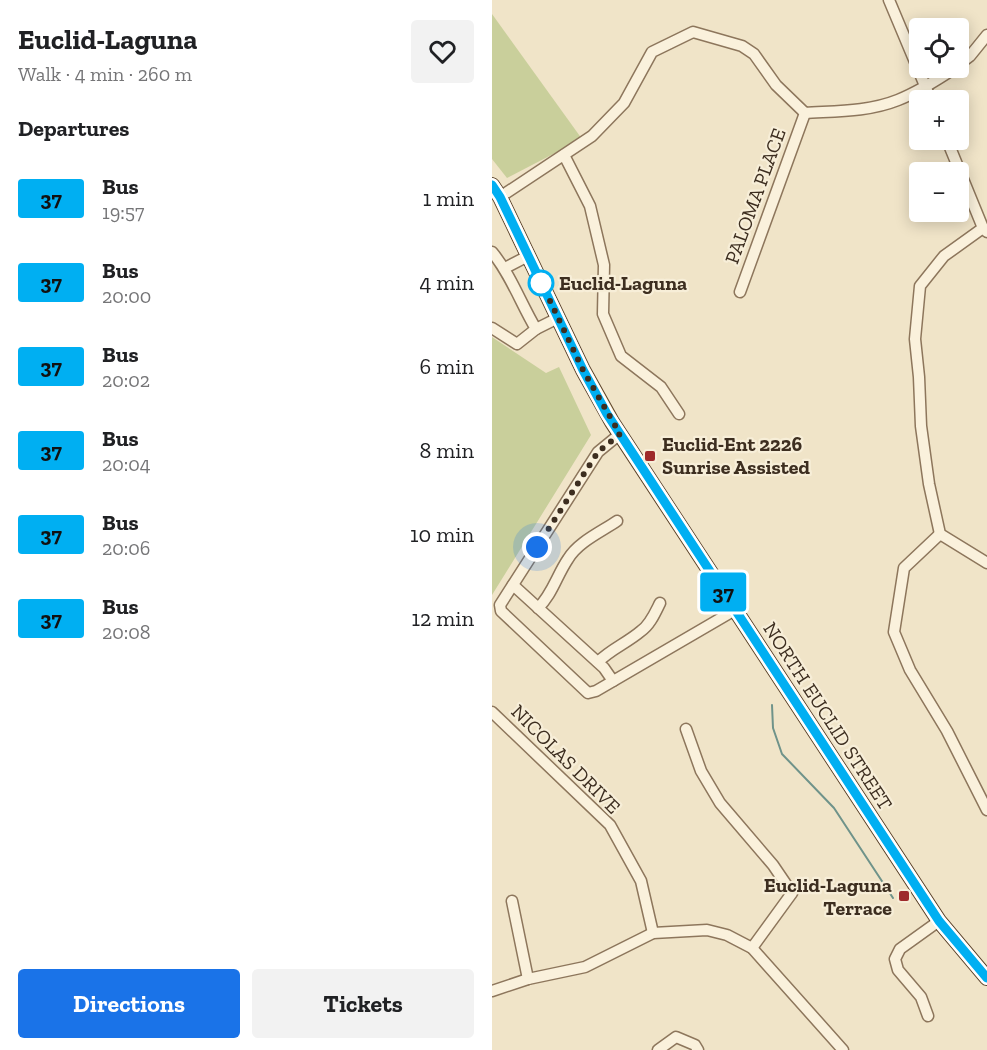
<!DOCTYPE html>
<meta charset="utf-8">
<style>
body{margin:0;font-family:"Zilla Slab",serif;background:#f2f2f2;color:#202124;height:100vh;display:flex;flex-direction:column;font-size:22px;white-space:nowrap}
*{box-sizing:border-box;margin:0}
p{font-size:20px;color:#757577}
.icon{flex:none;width:33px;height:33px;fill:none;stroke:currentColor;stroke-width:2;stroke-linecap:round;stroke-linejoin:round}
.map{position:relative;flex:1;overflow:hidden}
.sheet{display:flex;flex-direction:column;background:#fff;width:492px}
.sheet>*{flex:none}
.badge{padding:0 12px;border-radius:4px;font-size:21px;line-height:39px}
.tools{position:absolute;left:417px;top:18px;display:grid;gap:12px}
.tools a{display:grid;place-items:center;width:60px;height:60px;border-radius:6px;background:#fff;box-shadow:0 3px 15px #0003;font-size:30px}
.you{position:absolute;width:30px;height:30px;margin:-15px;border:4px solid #fff;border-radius:50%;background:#1a73e8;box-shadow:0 0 0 9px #1a73e833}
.map>.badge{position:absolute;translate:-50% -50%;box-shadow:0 0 0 3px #fff}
h2{padding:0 18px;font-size:22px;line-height:54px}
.round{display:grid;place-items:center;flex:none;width:63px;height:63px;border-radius:6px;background:#f2f2f2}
.summary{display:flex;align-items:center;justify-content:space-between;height:102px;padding:0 18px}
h1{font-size:28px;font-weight:800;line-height:45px}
.primary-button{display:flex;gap:12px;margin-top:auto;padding:12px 18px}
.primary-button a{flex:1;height:69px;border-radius:6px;background:#1a73e8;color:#fff;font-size:24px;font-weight:800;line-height:69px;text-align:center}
.primary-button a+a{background:#f2f2f2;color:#202124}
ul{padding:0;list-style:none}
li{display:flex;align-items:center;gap:18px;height:84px;padding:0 18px}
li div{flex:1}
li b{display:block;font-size:22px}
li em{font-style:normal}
li .badge{min-width:66px;font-weight:700;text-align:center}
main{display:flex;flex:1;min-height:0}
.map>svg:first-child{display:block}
</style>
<main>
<section class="sheet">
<div class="summary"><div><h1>Euclid-Laguna</h1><p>Walk · 4 min · 260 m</p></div><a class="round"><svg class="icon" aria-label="heart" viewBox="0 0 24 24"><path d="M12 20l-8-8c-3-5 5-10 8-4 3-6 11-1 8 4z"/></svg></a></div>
<h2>Departures</h2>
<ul>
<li><span class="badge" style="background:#00aff2;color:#111">37</span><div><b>Bus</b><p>19:57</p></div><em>1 min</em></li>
<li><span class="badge" style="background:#00aff2;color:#111">37</span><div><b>Bus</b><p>20:00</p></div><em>4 min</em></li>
<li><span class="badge" style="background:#00aff2;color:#111">37</span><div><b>Bus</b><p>20:02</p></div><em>6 min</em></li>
<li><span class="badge" style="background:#00aff2;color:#111">37</span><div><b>Bus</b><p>20:04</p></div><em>8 min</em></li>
<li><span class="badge" style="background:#00aff2;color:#111">37</span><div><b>Bus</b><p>20:06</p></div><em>10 min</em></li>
<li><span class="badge" style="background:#00aff2;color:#111">37</span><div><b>Bus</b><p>20:08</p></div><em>12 min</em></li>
</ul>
<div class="primary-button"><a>Directions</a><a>Tickets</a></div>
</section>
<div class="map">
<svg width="495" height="1050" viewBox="0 0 495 1050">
<rect width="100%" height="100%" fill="#f0e4c8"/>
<g fill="#c9cf9b">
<polygon points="0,14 90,139 15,178 0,159"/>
<polygon points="0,337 54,373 67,367 99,435 0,595"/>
</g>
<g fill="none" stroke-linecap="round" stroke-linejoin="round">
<polyline stroke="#6f938a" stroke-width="2" points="280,705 281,728 290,754 342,808 401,898"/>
<defs>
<g id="minor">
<polyline points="397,0 439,100"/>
<polyline points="466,65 478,56 495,35"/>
<polyline points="455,140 491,228 495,232"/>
<polyline points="72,155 98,206 112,265 111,314 129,356 169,387 187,414"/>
<path d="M8,197L100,136L132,103L160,52L201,32L250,46L262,54L284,85L313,113C343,111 376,112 406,100C426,92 445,80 463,68"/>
<polyline points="491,228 452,256 428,286 423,339 427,377 429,426 437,484 448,534 495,563"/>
<path d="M0,252C19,275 29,304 44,329L25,344L0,328"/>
<polyline points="13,268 36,256"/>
<polyline points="248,292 313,113"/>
<polyline points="44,329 66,318"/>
<polyline points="128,434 106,452 8,605 9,611 96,693 104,691 243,610"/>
<polyline points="448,534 412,568 402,632 418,670 455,731 495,810"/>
<polyline points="21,585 112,668 121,681"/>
<path d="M46,608C60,595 65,575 76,559C86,542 109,532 125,521"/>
<path d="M106,662C119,649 135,643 149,631C158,625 163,613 168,603"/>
<polyline points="0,712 118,825 149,881 161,933"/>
<polyline points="194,729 209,771 228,803 281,865 300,893 260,948"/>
<polyline points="20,901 36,979"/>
<polyline points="0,991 36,979 93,967 161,933 215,930 235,935 260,948 351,1050"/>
<polyline points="436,1016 429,997 406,970 403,959 408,949 447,921"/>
<polyline points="166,1050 184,1037 203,1045 206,1050"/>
</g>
<polyline id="major" points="0,185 8,197 91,370 120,422 447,921 495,978"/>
</defs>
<use href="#minor" stroke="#8d765c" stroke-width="13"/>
<use href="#major" stroke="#5b4430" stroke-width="16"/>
<use href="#minor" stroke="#faf1dc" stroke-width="10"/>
<use href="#major" stroke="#f3d9a0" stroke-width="14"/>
</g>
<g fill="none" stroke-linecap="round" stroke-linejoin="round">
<defs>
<polyline id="line" points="0,185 8,197 91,370 115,414 447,921 495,978"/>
</defs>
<use href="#line" stroke="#fff" stroke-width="14"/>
<use href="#line" stroke="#00aff2" stroke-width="9"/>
<polyline stroke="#3d2e20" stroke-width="6" stroke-dasharray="0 10.8" points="45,547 106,452 128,434 91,370 48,280 49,283"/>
</g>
<circle fill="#fff" stroke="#00aff2" stroke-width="3" cx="49" cy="283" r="12"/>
<g fill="#9e2a2b" stroke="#f7eed8" stroke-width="2">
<rect x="152" y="450" width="12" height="12" rx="3"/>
<rect x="406" y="890" width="12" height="12" rx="3"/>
</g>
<g text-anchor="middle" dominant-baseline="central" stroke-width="4.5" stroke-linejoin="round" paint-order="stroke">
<g font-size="20" fill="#3d2e20" stroke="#f7eed8">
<text transform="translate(263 196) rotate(-70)">PALOMA PLACE</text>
<text transform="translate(336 716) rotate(57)">NORTH EUCLID STREET</text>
<text transform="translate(74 759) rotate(45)">NICOLAS DRIVE</text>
</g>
<g font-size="20" font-weight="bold" fill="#3d2e20" stroke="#f7eed8" text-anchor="start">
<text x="67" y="283">Euclid-Laguna</text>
</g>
<g font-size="20" font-weight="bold" fill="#3d2e20" stroke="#f7eed8" text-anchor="start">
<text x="170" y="444">Euclid-Ent 2226<tspan x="170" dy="23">Sunrise Assisted</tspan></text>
<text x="400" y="885" text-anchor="end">Euclid-Laguna<tspan x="400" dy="23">Terrace</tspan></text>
</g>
</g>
</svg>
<div class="tools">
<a><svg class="icon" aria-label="locate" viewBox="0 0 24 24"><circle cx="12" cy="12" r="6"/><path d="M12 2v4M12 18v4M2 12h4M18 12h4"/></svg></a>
<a>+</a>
<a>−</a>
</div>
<div class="you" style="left:45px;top:547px"></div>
<b class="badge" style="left:231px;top:592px;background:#00aff2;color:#111">37</b>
</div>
</main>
